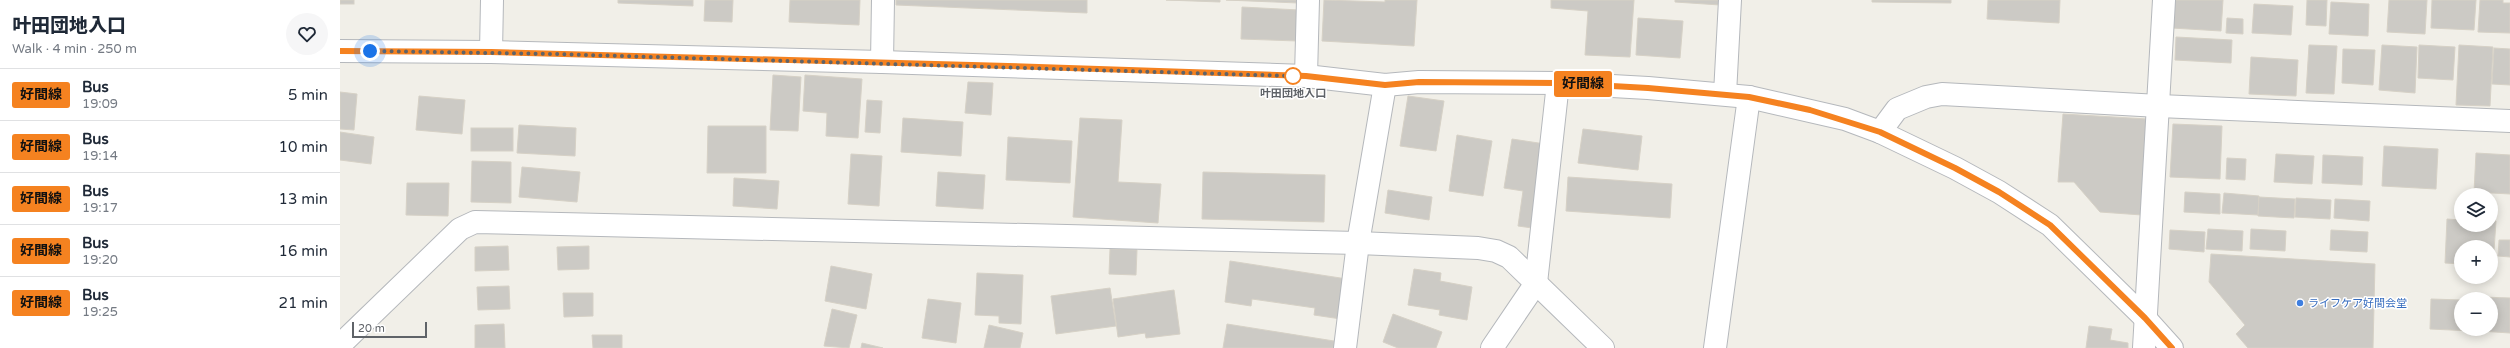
<!DOCTYPE html>
<meta charset="utf-8">
<style>
body{margin:0;font-family:"Varela Round","Noto Sans JP",sans-serif;background:#f6f6f7;color:#1f2937;height:100vh;display:flex;flex-direction:column;font-size:15px;white-space:nowrap}
*{box-sizing:border-box;margin:0}
p{font-size:13px;color:#747a83}
.icon{flex:none;width:22px;height:22px;fill:none;stroke:currentColor;stroke-width:2;stroke-linecap:round;stroke-linejoin:round}
.map{position:relative;flex:1;overflow:hidden}
.panel{display:flex;flex-direction:column;background:#fff;width:340px}
.panel>*{flex:none}
.badge{padding:0 8px;border-radius:3px;font-size:14px;line-height:26px}
.controls{position:absolute;left:2114px;top:188px;display:grid;gap:8px}
.controls a{display:grid;place-items:center;width:44px;height:44px;border-radius:50%;background:#fff;box-shadow:0 2px 10px #0003;font-size:20px}
.scale{position:absolute;left:12px;bottom:10px;width:75px;box-sizing:border-box;padding-left:4px;border:2px solid #5f6368;border-top:0;font-size:11px;line-height:14px;white-space:nowrap;color:#5f6368;-webkit-text-stroke:3px #fff;paint-order:stroke}
.you{position:absolute;width:20px;height:20px;margin:-10px;border:3px solid #fff;border-radius:50%;background:#1a73e8;box-shadow:0 0 0 6px #1a73e833}
.map>.badge{position:absolute;translate:-50% -50%;box-shadow:0 0 0 2px #fff}
.round{display:grid;place-items:center;flex:none;width:42px;height:42px;border-radius:21px;background:#f6f6f7}
.summary{display:flex;align-items:center;justify-content:space-between;height:68px;padding:0 12px}
h1{font-size:19px;font-weight:800;line-height:30px}
ul{padding:0;list-style:none}
li{display:flex;align-items:center;gap:12px;height:52px;padding:0 12px;border-top:1px solid #e0e1e3}
li div{flex:1}
li b{display:block;font-size:15px}
li em{font-style:normal}
li .badge{min-width:44px;font-weight:700;text-align:center}
main{display:flex;flex:1;min-height:0}
.map>svg:first-child{display:block}
</style>
<main>
<section class="panel">
<div class="summary"><div><h1>叶田団地入口</h1><p>Walk · 4 min · 250 m</p></div><a class="round"><svg class="icon" aria-label="heart" viewBox="0 0 24 24"><path d="M12 20l-8-8c-3-5 5-10 8-4 3-6 11-1 8 4z"/></svg></a></div>
<ul>
<li><span class="badge" style="background:#f58220;color:#111">好間線</span><div><b>Bus</b><p>19:09</p></div><em>5 min</em></li>
<li><span class="badge" style="background:#f58220;color:#111">好間線</span><div><b>Bus</b><p>19:14</p></div><em>10 min</em></li>
<li><span class="badge" style="background:#f58220;color:#111">好間線</span><div><b>Bus</b><p>19:17</p></div><em>13 min</em></li>
<li><span class="badge" style="background:#f58220;color:#111">好間線</span><div><b>Bus</b><p>19:20</p></div><em>16 min</em></li>
<li><span class="badge" style="background:#f58220;color:#111">好間線</span><div><b>Bus</b><p>19:25</p></div><em>21 min</em></li>
</ul>
</section>
<div class="map">
<svg width="2170" height="348" viewBox="0 0 2170 348">
<rect width="100%" height="100%" fill="#f1efe8"/>
<g fill="#cccac5" stroke="#d6d1c6">
<rect x="0" y="0" width="14" height="4"/>
<polygon points="278,0 353,0 353,6 278,3"/>
<polygon points="365,0 393,0 392,22 364,21"/>
<polygon points="450,0 520,0 519,25 449,22"/>
<polygon points="556,0 747,0 747,13 556,5"/>
<polygon points="826,0 880,0 880,2"/>
<polygon points="886,0 958,0 958,3"/>
<polygon points="984,0 1045,2 1045,0 1077,0 1074,46 982,41"/>
<polygon points="1211,0 1294,0 1290,57 1245,55 1248,11 1211,8"/>
<polygon points="1335,0 1380,0 1380,5 1335,2"/>
<polygon points="1532,0 1611,0 1611,3 1532,2"/>
<polygon points="1648,0 1720,0 1719,23 1647,19"/>
<polygon points="1834,0 1883,0 1881,31 1832,28"/>
<polygon points="1967,0 1987,0 1986,26 1966,25"/>
<polygon points="2049,0 2087,0 2085,34 2047,32"/>
<polygon points="2092,0 2136,0 2134,30 2091,28"/>
<polygon points="2140,0 2163,0 2163,3 2170,3 2170,33 2138,32"/>
<polygon points="1991,2 2029,4 2028,36 1989,34"/>
<polygon points="1914,4 1953,6 1951,35 1912,33"/>
<polygon points="902,7 959,10 957,41 901,39"/>
<polygon points="1298,18 1343,21 1340,58 1296,55"/>
<polygon points="1887,18 1903,19 1903,34 1886,33"/>
<polygon points="1836,37 1892,40 1891,63 1835,60"/>
<polygon points="1969,45 1997,46 1994,94 1966,93"/>
<polygon points="2042,45 2077,47 2075,93 2039,90"/>
<polygon points="2079,45 2115,47 2113,80 2078,78"/>
<polygon points="2119,45 2153,47 2150,106 2116,105"/>
<polygon points="2154,48 2170,49 2170,85 2152,84"/>
<polygon points="2003,49 2035,50 2033,85 2002,83"/>
<polygon points="1911,57 1958,60 1956,96 1909,94"/>
<polygon points="433,75 461,77 458,131 430,130"/>
<polygon points="465,75 522,79 518,138 486,136 487,113 463,111"/>
<polygon points="628,82 653,83 651,115 625,113"/>
<polygon points="0,92 17,94 14,130 0,129"/>
<polygon points="79,96 125,100 122,134 76,130"/>
<polygon points="1068,96 1104,101 1096,151 1060,146"/>
<polygon points="527,100 542,101 540,133 525,132"/>
<polygon points="1723,114 1807,119 1802,215 1760,212 1734,182 1718,182"/>
<polygon points="563,118 623,122 621,156 561,152"/>
<polygon points="740,118 782,120 778,182 821,184 818,223 733,217"/>
<polygon points="1833,124 1882,126 1880,179 1830,177"/>
<polygon points="179,125 236,128 235,156 177,153"/>
<polygon points="368,126 426,126 426,173 367,173"/>
<rect x="131" y="128" width="42" height="23"/>
<polygon points="1243,129 1302,136 1298,170 1238,163"/>
<polygon points="0,132 34,137 31,164 0,160"/>
<polygon points="1117,135 1152,141 1143,196 1109,191"/>
<polygon points="668,137 732,141 730,183 666,180"/>
<polygon points="1172,139 1205,144 1192,228 1178,226 1183,191 1164,188"/>
<polygon points="2044,146 2098,149 2096,189 2042,186"/>
<polygon points="2136,153 2170,155 2170,194 2134,192"/>
<polygon points="511,154 542,156 539,206 508,204"/>
<polygon points="1936,154 1974,156 1972,184 1934,182"/>
<polygon points="1983,155 2023,157 2022,185 1982,183"/>
<polygon points="1887,158 1906,159 1905,180 1886,179"/>
<polygon points="132,161 171,162 171,203 131,202"/>
<polygon points="182,167 240,172 237,202 179,197"/>
<polygon points="598,172 645,175 643,209 596,206"/>
<polygon points="863,172 985,175 984,222 862,219"/>
<polygon points="1228,177 1332,184 1330,218 1226,211"/>
<polygon points="394,178 439,181 437,209 393,206"/>
<polygon points="67,183 109,183 108,216 66,215"/>
<polygon points="1048,190 1092,197 1089,220 1045,213"/>
<polygon points="1845,192 1880,194 1880,214 1844,212"/>
<polygon points="1884,193 1919,196 1918,215 1882,213"/>
<polygon points="1919,197 1955,199 1954,218 1918,216"/>
<polygon points="1956,198 1991,200 1990,219 1955,217"/>
<polygon points="1995,199 2030,201 2029,221 1994,218"/>
<polygon points="2107,219 2121,220 2121,225 2151,225 2151,221 2156,221 2153,266 2151,266 2151,247 2121,247 2121,264 2105,263"/>
<polygon points="1868,229 1903,231 1902,251 1866,249"/>
<polygon points="1911,229 1946,231 1945,251 1910,249"/>
<polygon points="1830,230 1865,232 1864,252 1829,249"/>
<polygon points="1991,230 2028,232 2027,252 1990,250"/>
<polygon points="2159,240 2170,240 2170,257 2158,256"/>
<polygon points="168,246 169,270 135,271 135,247"/>
<polygon points="249,246 249,269 218,270 217,247"/>
<polygon points="770,249 797,250 796,275 769,274"/>
<polygon points="1871,254 2035,264 2033,348 1908,348 1896,334 1905,325 1869,282"/>
<polygon points="890,261 1007,279 1001,319 974,315 975,308 912,299 911,306 885,302"/>
<polygon points="491,266 532,274 526,309 485,301"/>
<polygon points="1074,269 1101,273 1100,281 1132,287 1127,320 1099,315 1100,310 1068,305"/>
<polygon points="637,273 683,275 681,324 659,323 659,316 635,315"/>
<polygon points="169,286 170,309 138,310 137,287"/>
<polygon points="770,288 776,326 716,334 711,296"/>
<polygon points="834,290 840,334 806,338 805,333 778,337 773,299"/>
<polygon points="223,293 253,293 253,316 224,317"/>
<polygon points="2142,297 2170,298 2170,333 2140,331 2140,329 2151,329 2151,299 2141,299"/>
<polygon points="588,299 621,303 616,343 582,338"/>
<polygon points="2091,299 2121,300 2121,329 2132,329 2132,331 2090,329"/>
<polygon points="492,309 517,315 509,348 484,346"/>
<polygon points="1053,314 1102,332 1096,348 1058,348 1043,342"/>
<polygon points="164,324 165,348 135,348 135,325"/>
<polygon points="887,324 994,341 993,348 883,348"/>
<polygon points="649,325 683,333 680,348 644,348"/>
<polygon points="1749,326 1772,329 1770,340 1788,343 1788,348 1746,348"/>
<polygon points="252,335 282,335 282,348 253,348"/>
<polygon points="522,343 543,348 521,348"/>
</g>
<g fill="none" stroke-linecap="round" stroke-linejoin="round">
<defs>
<g id="minor">
<polyline points="0,51 151,52 542,62 966,76 1045,85 1079,82 1218,83 1308,88 1409,97 1505,119 1540,132 1615,168 1659,192 1710,225 1805,318 1832,348"/>
<polyline points="151,52 152,0"/>
<polyline points="542,62 543,0"/>
<polyline points="966,76 968,0"/>
<polyline points="1385,94 1390,0"/>
<polyline points="1540,132 1557,109 1586,97 1602,94 1819,106 2170,121"/>
<polyline points="0,345 120,229 135,222 1018,243 1138,248 1156,251 1169,257 1263,348"/>
<polyline points="1005,348 1018,243 1045,85"/>
<polyline points="1152,348 1196,283 1218,83"/>
<polyline points="1375,348 1409,97"/>
<polyline points="1804,348 1824,0"/>
</g>
</defs>
<use href="#minor" stroke="#b5b8bc" stroke-width="24"/>
<use href="#minor" stroke="#fff" stroke-width="22"/>
</g>
<g fill="none" stroke-linecap="round" stroke-linejoin="round">
<defs>
<polyline id="line" points="0,51 151,52 668,66 966,76 1045,85 1079,82 1218,83 1308,88 1409,97 1470,110 1540,132 1615,168 1659,192 1710,225 1805,318 1832,348"/>
</defs>
<use href="#line" stroke="#fff" stroke-width="9"/>
<use href="#line" stroke="#f58220" stroke-width="6"/>
<polyline stroke="#5f6368" stroke-width="4" stroke-dasharray="0 7.2" points="30,51 214,54 953,76"/>
</g>
<circle fill="#fff" stroke="#f58220" stroke-width="2" cx="953" cy="76" r="8"/>
<circle fill="#3f7fe0" stroke="#fff" stroke-width="1.5" cx="1960" cy="303" r="4"/>
<g text-anchor="middle" dominant-baseline="central" stroke-width="3" stroke-linejoin="round" paint-order="stroke">
<g font-size="11" font-weight="bold" fill="#5f6368" stroke="#fff">
<text x="953" y="93">叶田団地入口</text>
</g>
<g font-size="11" fill="#366cbe" stroke="#fff" text-anchor="start">
<text x="1968" y="303">ライフケア好間会堂</text>
</g>
</g>
</svg>
<div class="controls">
<a><svg class="icon" aria-label="layers" viewBox="0 0 24 24"><path d="M12 4l9 5-9 5-9-5zM3 14l9 5 9-5"/></svg></a>
<a>+</a>
<a>−</a>
</div>
<div class="scale">20 m</div>
<div class="you" style="left:30px;top:51px"></div>
<b class="badge" style="left:1243px;top:84px;background:#f58220;color:#111">好間線</b>
</div>
</main>
